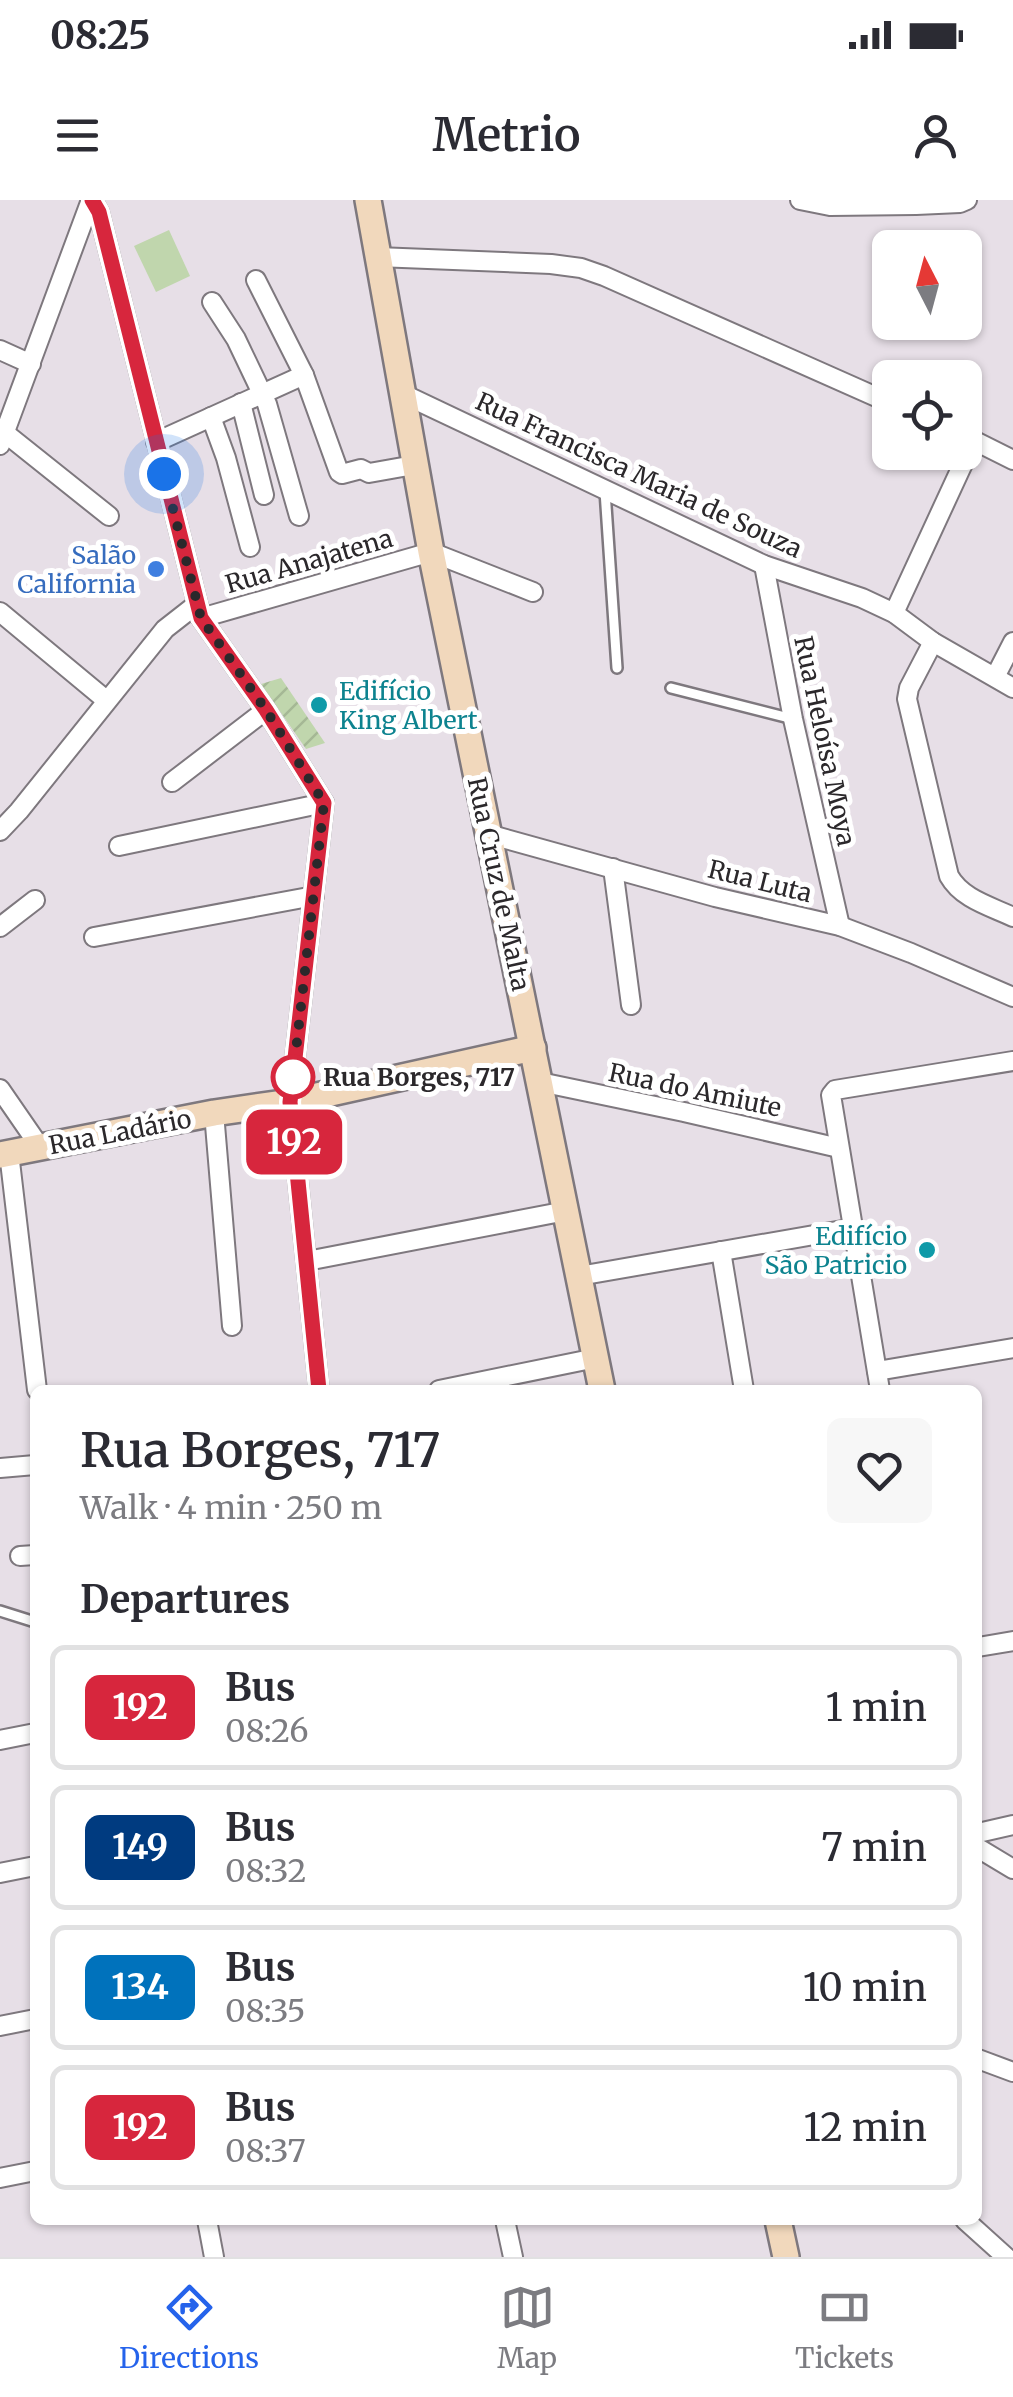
<!DOCTYPE html>
<meta charset="utf-8">
<style>
body{margin:0;font-family:Merriweather,serif;background:#f7f7f7;color:#2b2b33;height:100vh;display:flex;flex-direction:column;font-size:38px;white-space:nowrap}
*{box-sizing:border-box;margin:0}
p{font-size:32px;color:#7c7c81}
.icon{flex:none;width:55px;height:55px;fill:none;stroke:currentColor;stroke-width:2;stroke-linecap:round;stroke-linejoin:round}
.map{position:relative;flex:1;overflow:hidden}
.side{position:absolute;left:30px;top:1185px;width:952px;height:840px;display:flex;flex-direction:column;background:#fff;border-radius:15px;box-shadow:0 2px 8px #0004}
.side>*{flex:none}
.badge{padding:0 20px;border-radius:15px;font-size:35px;line-height:65px}
.needle{width:65px;rotate:354deg}
.fabs{position:absolute;left:872px;top:30px;display:grid;gap:20px}
.fabs a{display:grid;place-items:center;width:110px;height:110px;border-radius:15px;background:#fff;box-shadow:0 2px 8px #0004;font-size:50px}
.you{position:absolute;width:50px;height:50px;margin:-25px;border:8px solid #fff;border-radius:50%;background:#1a73e8;box-shadow:0 0 0 15px #1a73e833}
.map>.badge{position:absolute;translate:-50% -50%;box-shadow:0 0 0 5px #fff}
h2{padding:0 50px;font-size:38px;line-height:90px}
.round{display:grid;place-items:center;flex:none;width:105px;height:105px;border-radius:15px;background:#f7f7f7}
.head{display:flex;align-items:center;justify-content:space-between;height:170px;padding:0 50px}
h1{font-size:48px;font-weight:600;line-height:75px}
ul{padding:0;list-style:none}
li{display:flex;align-items:center;gap:30px;height:125px;margin:0 20px 15px;padding:0 30px;border:5px solid #e1e1e2;border-radius:15px}
li div{flex:1}
li b{display:block;font-size:38px}
li em{font-style:normal}
li .badge{min-width:110px;font-weight:700;text-align:center}
.status{display:flex;justify-content:space-between;align-items:center;height:70px;padding:0 50px;background:#fff;direction:ltr}
.status svg{height:28px;fill:currentColor}
header{display:flex;justify-content:space-between;align-items:center;height:130px;padding:0 50px;background:#fff;font-size:45px;font-weight:600}
.tab-bar{display:flex;justify-content:space-around;align-items:center;height:140px;border-top:2px solid #e1e1e2;background:#fff;font-size:28px;color:#7c7c81}
.tab-bar a{display:grid;justify-items:center;gap:5px}
.tab-bar .selected{color:#2563eb}
.map>svg:first-child{display:block}
</style>
<div class="status"><b>08:25</b><svg viewBox="0 0 49 12"><path d="M0 12V9h3v3zM5 12V6h3v6zM10 12V3h3v9zM15 12V0h3v12zM26 1h20v11H26zM47 4h2v5h-2z"/></svg></div>
<header><svg class="icon" aria-label="menu" viewBox="0 0 24 24"><path d="M4 6h16M4 12h16M4 18h16"/></svg>Metrio<svg class="icon" aria-label="person" viewBox="0 0 24 24"><circle cx="12" cy="8" r="4"/><path d="M4 21q1-7 8-7t8 7"/></svg></header>
<div class="map">
<svg width="1013" height="2057" viewBox="0 0 1013 2057">
<defs>
<pattern id="garden-furrows" width="10" height="10" patternUnits="userSpaceOnUse" patternTransform="scale(2.5)"><rect width="10" height="10" fill="#c0d6ad"/><path d="M-1 1l2-2M0 10L10 0M9 11l2-2" fill="none" stroke="#a5b895"/></pattern>
</defs>
<rect width="100%" height="100%" fill="#e7dfe7"/>
<polygon fill="#c0d6ad" points="169,30 190,76 156,92 134,46"/>
<polygon fill="url(#garden-furrows)" points="281,478 325,543 306,549 261,484"/>
<g fill="none" stroke-linecap="round" stroke-linejoin="round">
<defs>
<g id="lane">
<polyline points="605,291 617,468"/>
<polyline points="671,488 793,519"/>
<polyline points="0,1411 35,1422"/>
</g>
<g id="street">
<polyline points="92,0 99,12 201,418 266,510 324,603 290,902 319,1190"/>
<polyline points="800,0 830,6 916,5 960,3 967,0"/>
<polyline points="377,57 551,64 581,68 604,76 890,203"/>
<polyline points="256,80 304,175 339,272 342,274 361,269 369,273 414,265"/>
<polyline points="212,102 236,139 267,204 299,316"/>
<polyline points="0,150 31,164"/>
<polyline points="401,193 764,365 862,398 894,413 933,442 1013,488"/>
<polyline points="241,203 264,295"/>
<polyline points="211,217 226,258 250,347"/>
<polyline points="5,233 109,316"/>
<polyline points="965,236 1013,260"/>
<polyline points="156,242 304,175"/>
<polyline points="0,245 91,0"/>
<polyline points="764,365 793,519 840,726"/>
<polyline points="0,412 106,500"/>
<polyline points="894,413 974,240"/>
<polyline points="201,418 431,352 533,392"/>
<path d="M933,442L909,488L907,499L949,676C962,699 990,706 1013,717"/>
<polyline points="995,477 1013,442"/>
<polyline points="172,582 266,510"/>
<polyline points="0,631 19,611 165,429 197,404"/>
<polyline points="488,634 715,697 840,726 911,753 1013,797"/>
<polyline points="119,646 324,603"/>
<polyline points="613,668 631,805"/>
<polyline points="0,727 35,700"/>
<polyline points="94,737 314,696"/>
<polyline points="540,882 684,912 839,948"/>
<polyline points="0,889 40,947"/>
<polyline points="214,913 232,1126"/>
<polyline points="9,953 37,1190"/>
<polyline points="721,1051 744,1190"/>
<polyline points="307,1061 566,1011"/>
<polyline points="579,1076 854,1028"/>
<polyline points="877,1171 1013,1148"/>
<polyline points="439,1190 596,1158"/>
<polyline points="880,1190 831,895 835,890 1013,861"/>
<polyline points="0,1268 35,1265"/>
<polyline points="20,1356 35,1355"/>
<polyline points="978,1447 1013,1441"/>
<polyline points="0,1540 35,1533"/>
<polyline points="978,1633 1013,1625"/>
<polyline points="978,1648 1013,1669"/>
<polyline points="0,1673 35,1666"/>
<polyline points="0,1826 35,1819"/>
<polyline points="978,1859 1013,1872"/>
<polyline points="0,1978 35,1971"/>
<polyline points="207,2020 214,2057"/>
<polyline points="505,2020 513,2057"/>
<polyline points="965,2020 1006,2057"/>
</g>
<g id="secondary">
<polyline points="368,0 431,352 602,1190"/>
<polyline points="0,955 214,913 290,902 533,848"/>
<polyline points="778,2020 786,2057"/>
</g>
</defs>
<use href="#lane" stroke="#7e787e" stroke-width="14"/>
<use href="#street" stroke="#7e787e" stroke-width="22"/>
<use href="#secondary" stroke="#7e787e" stroke-width="30"/>
<use href="#lane" stroke="#fff" stroke-width="9"/>
<use href="#street" stroke="#fff" stroke-width="18"/>
<use href="#secondary" stroke="#f1d8bc" stroke-width="25"/>
</g>
<g fill="none" stroke-linecap="round" stroke-linejoin="round">
<defs>
<polyline id="line" points="92,0 99,12 201,418 266,510 324,603 290,902 319,1190"/>
</defs>
<use href="#line" stroke="#fff" stroke-width="22"/>
<use href="#line" stroke="#d7263d" stroke-width="15"/>
<polyline stroke="#2b282b" stroke-width="10" stroke-dasharray="0 18" points="164,274 201,418 266,510 324,603 293,877"/>
</g>
<circle fill="#3f7fe0" stroke="#fff" stroke-width="4" cx="156" cy="369" r="10"/>
<g fill="#0f9aa8" stroke="#fff" stroke-width="4">
<circle cx="319" cy="505" r="10"/>
<circle cx="927" cy="1050" r="10"/>
</g>
<circle fill="#fff" stroke="#d7263d" stroke-width="5" cx="293" cy="877" r="20"/>
<g text-anchor="middle" dominant-baseline="central" stroke-width="10" stroke-linejoin="round" paint-order="stroke">
<g font-size="25" fill="#2b282b" stroke="#fff">
<text transform="translate(639 275) rotate(25)">Rua Francisca Maria de Souza</text>
<text transform="translate(309 361) rotate(-16)">Rua Anajatena</text>
<text transform="translate(825 541) rotate(78)">Rua Heloísa Moya</text>
<text transform="translate(760 681) rotate(14)">Rua Luta</text>
<text transform="translate(499 684) rotate(78)">Rua Cruz de Malta</text>
<text transform="translate(695 890) rotate(12)">Rua do Amiute</text>
<text transform="translate(120 932) rotate(-11)">Rua Ladário</text>
</g>
<g font-size="25" fill="#366cbe" stroke="#fff" text-anchor="end">
<text x="136" y="355">Salão<tspan x="136" dy="29">California</tspan></text>
</g>
<g font-size="25" fill="#0d838f" stroke="#fff" text-anchor="start">
<text x="339" y="491">Edifício<tspan x="339" dy="29">King Albert</tspan></text>
<text x="907" y="1036" text-anchor="end">Edifício<tspan x="907" dy="29">São Patricio</tspan></text>
</g>
<g font-size="25" font-weight="bold" fill="#2b282b" stroke="#fff" text-anchor="start">
<text x="323" y="877">Rua Borges, 717</text>
</g>
</g>
</svg>
<div class="fabs">
<a><svg class="needle" viewBox="-14 -14 28 28"><path d="M0-13l5 13h-10z" fill="#e53935"/><path d="M0 13l5-13h-10z" fill="#7c7c81"/></svg></a>
<a><svg class="icon" aria-label="locate" viewBox="0 0 24 24"><circle cx="12" cy="12" r="6"/><path d="M12 2v4M12 18v4M2 12h4M18 12h4"/></svg></a>
</div>
<div class="you" style="left:164px;top:274px"></div>
<b class="badge" style="left:294px;top:942px;background:#d7263d;color:#fff">192</b>
<section class="side">
<div class="head"><div><h1>Rua Borges, 717</h1><p>Walk · 4 min · 250 m</p></div><a class="round"><svg class="icon" aria-label="heart" viewBox="0 0 24 24"><path d="M12 20l-8-8c-3-5 5-10 8-4 3-6 11-1 8 4z"/></svg></a></div>
<h2>Departures</h2>
<ul>
<li><span class="badge" style="background:#d7263d;color:#fff">192</span><div><b>Bus</b><p>08:26</p></div><em>1 min</em></li>
<li><span class="badge" style="background:#003b80;color:#fff">149</span><div><b>Bus</b><p>08:32</p></div><em>7 min</em></li>
<li><span class="badge" style="background:#0072bc;color:#fff">134</span><div><b>Bus</b><p>08:35</p></div><em>10 min</em></li>
<li><span class="badge" style="background:#d7263d;color:#fff">192</span><div><b>Bus</b><p>08:37</p></div><em>12 min</em></li>
</ul>
</section>
</div>
<nav class="tab-bar">
<a class="selected"><svg class="icon" aria-label="directions" viewBox="0 0 24 24"><path d="M12 3l9 9-9 9-9-9zM9 14v-3h6M13 9l2 2-2 2"/></svg>Directions</a>
<a><svg class="icon" aria-label="map" viewBox="0 0 24 24"><path d="M3 6l6-2 6 2 6-2v14l-6 2-6-2-6 2zM9 4v14M15 6v14"/></svg>Map</a>
<a><svg class="icon" aria-label="tickets" viewBox="0 0 24 24"><path d="M3 7h18v10H3zM15 7v10"/></svg>Tickets</a>
</nav>
